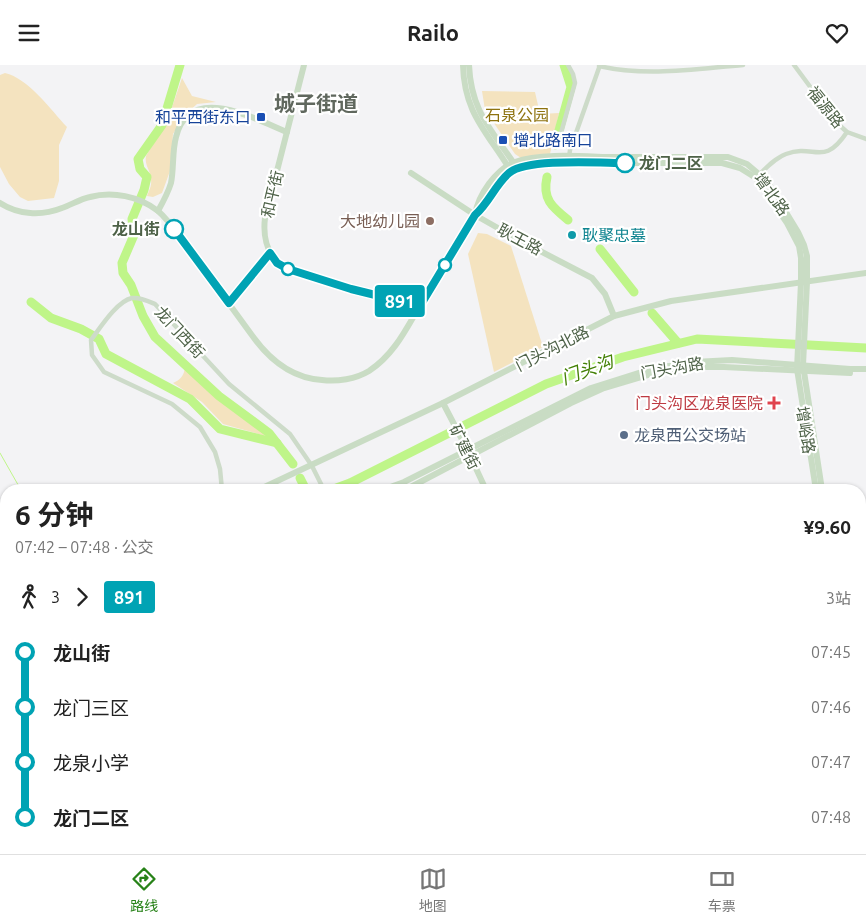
<!DOCTYPE html>
<html lang="zh">
<meta charset="utf-8">
<style>
body{margin:0;font-family:Ubuntu,"Noto Sans SC",sans-serif;background:#f2f2f2;color:#222;height:100vh;display:flex;flex-direction:column;font-size:19px;white-space:nowrap}
*{box-sizing:border-box;margin:0}
p{font-size:16px;color:#767676}
.icon{flex:none;width:28px;height:28px;fill:none;stroke:currentColor;stroke-width:2;stroke-linecap:round;stroke-linejoin:round}
.map{position:relative;flex:1;overflow:hidden}
.drawer{position:absolute;left:0px;top:419px;width:866px;height:371px;display:flex;flex-direction:column;background:#fff;border-radius:20px 20px 0 0;box-shadow:0 1px 4px #0004}
.drawer>*{flex:none}
.badge{padding:0 10px;border-radius:4px;font-size:18px;line-height:32px}
.map>.badge{position:absolute;translate:-50% -50%;box-shadow:0 0 0 2px #fff}
.legs{display:flex;align-items:center;gap:8px;height:55px;padding:0 15px;font-size:16px}
.legs p{margin-inline-start:auto}
.headline{display:flex;align-items:center;justify-content:space-between;height:85px;padding:0 15px}
h1{font-size:28px;font-weight:700;line-height:38px}
ul{padding:0 15px;list-style:none}
li{display:flex;align-items:center;gap:18px;height:55px;font-size:19px}
li i{display:grid;place-items:center;width:8px;height:100%;margin:0 6px;background:currentColor}
li i::after{content:'';width:12px;height:12px;margin:-6px;border:4px solid;border-radius:50%;background:#fff}
li p{margin-inline-start:auto}
li:first-child i{background:linear-gradient(#0000 50%,currentColor 0)}
li:last-child i{background:linear-gradient(currentColor 50%,#0000 0)}
header{display:flex;justify-content:space-between;align-items:center;height:65px;padding:0 15px;background:#fff;font-size:22px;font-weight:700}
.tabs{display:flex;justify-content:space-around;align-items:center;height:70px;border-top:1px solid #e0e0e0;background:#fff;font-size:14px;color:#767676}
.tabs a{display:grid;justify-items:center;gap:2px}
.tabs .current{color:#278218}
.map>svg:first-child{display:block}
</style>
<header><svg class="icon" aria-label="menu" viewBox="0 0 24 24"><path d="M4 6h16M4 12h16M4 18h16"/></svg>Railo<svg class="icon" aria-label="heart" viewBox="0 0 24 24"><path d="M12 20l-8-8c-3-5 5-10 8-4 3-6 11-1 8 4z"/></svg></header>
<div class="map">
<svg width="866" height="789" viewBox="0 0 866 789">
<rect width="100%" height="100%" fill="#f3f3f5"/>
<g fill="#f4e3bf">
<path d="M5,8C28,13 51,45 67,62L59,80V116L54,133L28,136L20,132L9,119L0,102V10Z"/>
<path d="M182,13L192,31L216,37L197,39L185,50L173,69L170,106L162,128L153,132L147,131C149,126 152,120 151,115C151,106 144,100 146,91L168,54Z"/>
<polygon points="482,26 535,27 540,49 559,48 550,89 521,93 515,89 485,45"/>
<polygon points="478,168 487,169 511,181 543,282 494,307 468,189"/>
<path d="M185,302L222,337L269,372L223,359L202,337L173,318C180,315 184,311 185,302Z"/>
</g>
<g fill="none" stroke-linecap="round" stroke-linejoin="round">
<g stroke="#bff589" stroke-width="1">
<polyline points="0,388 21,425"/>
<polyline points="254,784 255,789"/>
</g>
<g stroke="#bff589" stroke-width="9">
<polyline points="180,0 162,60 138,94 140,104 147,112 144,125 132,154 134,170 122,198 123,208 131,220 143,251 155,272 219,331 269,368 293,399"/>
<polyline points="555,80 571,22 564,0"/>
<path d="M547,112C542,134 552,142 568,155"/>
<polyline points="600,184 634,227"/>
<polyline points="31,237 51,253 81,264 99,274 106,289 190,334 220,364 277,378"/>
<polyline points="652,248 678,278"/>
<polyline points="300,413 306,425"/>
<polyline points="331,425 350,418 546,319 623,292 697,274 866,283"/>
<polyline points="0,594 6,591"/>
</g>
<g stroke="#cddbc9" stroke-width="4.5">
<polyline points="568,0 573,9 575,18 561,68 572,80"/>
<polyline points="794,0 837,58 847,67 866,74"/>
<path d="M599,1C647,12 695,4 743,0"/>
<polyline points="569,92 570,85 600,0"/>
<path d="M758,111C766,103 775,93 786,89C815,78 823,103 847,67"/>
<path d="M222,425L220,404L215,387L200,362L172,339L104,307L92,290L91,275C100,263 117,236 132,233C140,232 148,236 155,239L229,319L290,369L312,401L324,425"/>
<polyline points="732,789 733,784"/>
</g>
<g stroke="#c9dcc4" stroke-width="6">
<path d="M304,0L265,153C263,169 266,187 279,199C288,207 304,209 315,213C350,223 385,232 420,241"/>
<path d="M463,0C464,47 486,66 509,103"/>
<path d="M469,0C471,46 491,64 515,100"/>
<polyline points="411,108 475,150 519,175 592,213 605,229 614,251"/>
<path d="M0,138C18,150 42,151 62,143C71,140 80,134 90,132C112,126 139,131 158,146C170,156 179,172 189,184C211,214 232,243 254,273C271,296 292,313 322,315C337,317 356,314 369,306C395,289 407,262 422,237C440,208 457,179 475,150C490,137 495,117 511,106C528,95 582,98 603,98C642,98 682,98 722,98L740,103L756,113L787,158L799,181L801,193V217L797,304L816,425"/>
<path d="M158,146C163,137 168,128 171,118C174,103 172,87 176,72C189,17 255,54 287,67"/>
<path d="M475,150C478,130 496,104 515,97C539,88 580,91 606,92C647,92 687,92 728,92L747,99L767,116L798,167L804,180L807,191V217L803,300L822,425"/>
<polyline points="229,238 270,188"/>
<polyline points="443,338 467,384 486,425"/>
<polyline points="258,425 443,338 614,251 671,236 866,208"/>
<polyline points="382,425 404,417 591,323 651,304 694,297 732,295 850,304 866,304"/>
<polyline points="405,425 571,338 604,323 651,309 694,302 724,302 850,308"/>
<polyline points="860,614 866,612"/>
<polyline points="0,620 6,616"/>
<polyline points="0,626 6,622"/>
<polyline points="860,723 864,789"/>
<polyline points="859,784 860,789"/>
<polyline points="121,787 127,784"/>
<polyline points="810,789 812,784"/>
</g>
</g>
<g fill="none" stroke-linecap="round" stroke-linejoin="round">
<defs>
<path id="line-1" d="M174,164L229,238L270,188L277,198L288,204L351,224L420,241L475,150C489,138 495,120 509,108C527,93 600,98 625,98"/>
</defs>
<use href="#line-1" stroke="#fff" stroke-width="11"/>
<use href="#line-1" stroke="#00a3b4" stroke-width="8"/>
</g>
<g fill="#1a4fb4" stroke="#fff" stroke-width="2">
<rect x="256" y="47" width="10" height="10" rx="2.5"/>
<rect x="498" y="70" width="10" height="10" rx="2.5"/>
</g>
<g fill="#fff" stroke="#00a3b4" stroke-width="2.5">
<circle cx="625" cy="98" r="9"/>
<circle cx="174" cy="164" r="9"/>
<circle cx="445" cy="200" r="6"/>
<circle cx="288" cy="204" r="6"/>
</g>
<circle fill="#8d6e63" stroke="#fff" stroke-width="2" cx="430" cy="156" r="5"/>
<circle fill="#0f9aa8" stroke="#fff" stroke-width="2" cx="572" cy="170" r="5"/>
<path fill="#e0444e" stroke="#fff" stroke-width="2" d="M771.5 330.5h5v5h5v5h-5v5h-5v-5h-5v-5h5z"/>
<circle fill="#5c6f8a" stroke="#fff" stroke-width="2" cx="624" cy="370" r="5"/>
<g text-anchor="middle" dominant-baseline="central" stroke-width="4.5" stroke-linejoin="round" paint-order="stroke">
<g font-size="16" fill="#4e6248" stroke="#fff">
<text transform="translate(826 42) rotate(51)">福源路</text>
<text transform="translate(272 129) rotate(-77)">和平街</text>
<text transform="translate(772 129) rotate(54)">增北路</text>
<text transform="translate(520 174) rotate(28)">耿王路</text>
<text transform="translate(180 267) rotate(47)">龙门西街</text>
<text transform="translate(552 283) rotate(-27)">门头沟北路</text>
<text transform="translate(672 303) rotate(-10)">门头沟路</text>
<text transform="translate(806 365) rotate(81)">增峪路</text>
<text transform="translate(465 382) rotate(63)">矿建街</text>
</g>
<g font-size="16" fill="#8e730f" stroke="#fff">
<text x="517" y="50">石泉公园</text>
</g>
<g font-size="16" fill="#164399" stroke="#fff" text-anchor="end">
<text x="251" y="52">和平西街东口</text>
<text x="513" y="75" text-anchor="start">增北路南口</text>
</g>
<g font-size="16" font-weight="bold" fill="#4e6248" stroke="#fff" text-anchor="start">
<text x="639" y="98">龙门二区</text>
<text x="160" y="164" text-anchor="end">龙山街</text>
</g>
<g font-size="16" fill="#785e54" stroke="#fff" text-anchor="end">
<text x="420" y="156">大地幼儿园</text>
</g>
<g font-size="16" fill="#0d838f" stroke="#fff" text-anchor="start">
<text x="582" y="170">耿聚忠墓</text>
</g>
<g font-size="16" fill="#be3a42" stroke="#fff" text-anchor="end">
<text x="763" y="338">门头沟区龙泉医院</text>
</g>
<g font-size="16" fill="#4e5e75" stroke="#fff" text-anchor="start">
<text x="634" y="370">龙泉西公交场站</text>
</g>
<g font-size="18" font-style="italic" fill="#448106" stroke="#fff">
<text transform="translate(587 304) rotate(-20)">门头沟</text>
</g>
<g font-size="21" font-weight="bold" fill="#60685e" stroke="#fff">
<text x="316" y="38">城子街道</text>
</g>
</g>
</svg>
<b class="badge" style="left:400px;top:236px;background:#00a3b4;color:#fff">891</b>
<section class="drawer">
<div class="headline"><div><h1>6 分钟</h1><p>07:42 – 07:48 · 公交</p></div><b>¥9.60</b></div>
<div class="legs"><svg class="icon" aria-label="walk" viewBox="0 0 24 24"><circle cx="13" cy="4" r="2"/><path d="M13 8l-2 6 4 7M11 14l-3 7M7 12l3-4h3l4 4"/></svg>3<svg class="icon" aria-label="forward" viewBox="0 0 24 24"><path d="M9 5l7 7-7 7"/></svg><b class="badge" style="background:#00a3b4;color:#fff">891</b><p>3站</p></div>
<ul>
<li><i style="color:#00a3b4"></i><b>龙山街</b><p>07:45</p></li>
<li><i style="color:#00a3b4"></i><span>龙门三区</span><p>07:46</p></li>
<li><i style="color:#00a3b4"></i><span>龙泉小学</span><p>07:47</p></li>
<li><i style="color:#00a3b4"></i><b>龙门二区</b><p>07:48</p></li>
</ul>
</section>
</div>
<nav class="tabs">
<a class="current"><svg class="icon" aria-label="directions" viewBox="0 0 24 24"><path d="M12 3l9 9-9 9-9-9zM9 14v-3h6M13 9l2 2-2 2"/></svg>路线</a>
<a><svg class="icon" aria-label="map" viewBox="0 0 24 24"><path d="M3 6l6-2 6 2 6-2v14l-6 2-6-2-6 2zM9 4v14M15 6v14"/></svg>地图</a>
<a><svg class="icon" aria-label="tickets" viewBox="0 0 24 24"><path d="M3 7h18v10H3zM15 7v10"/></svg>车票</a>
</nav>
